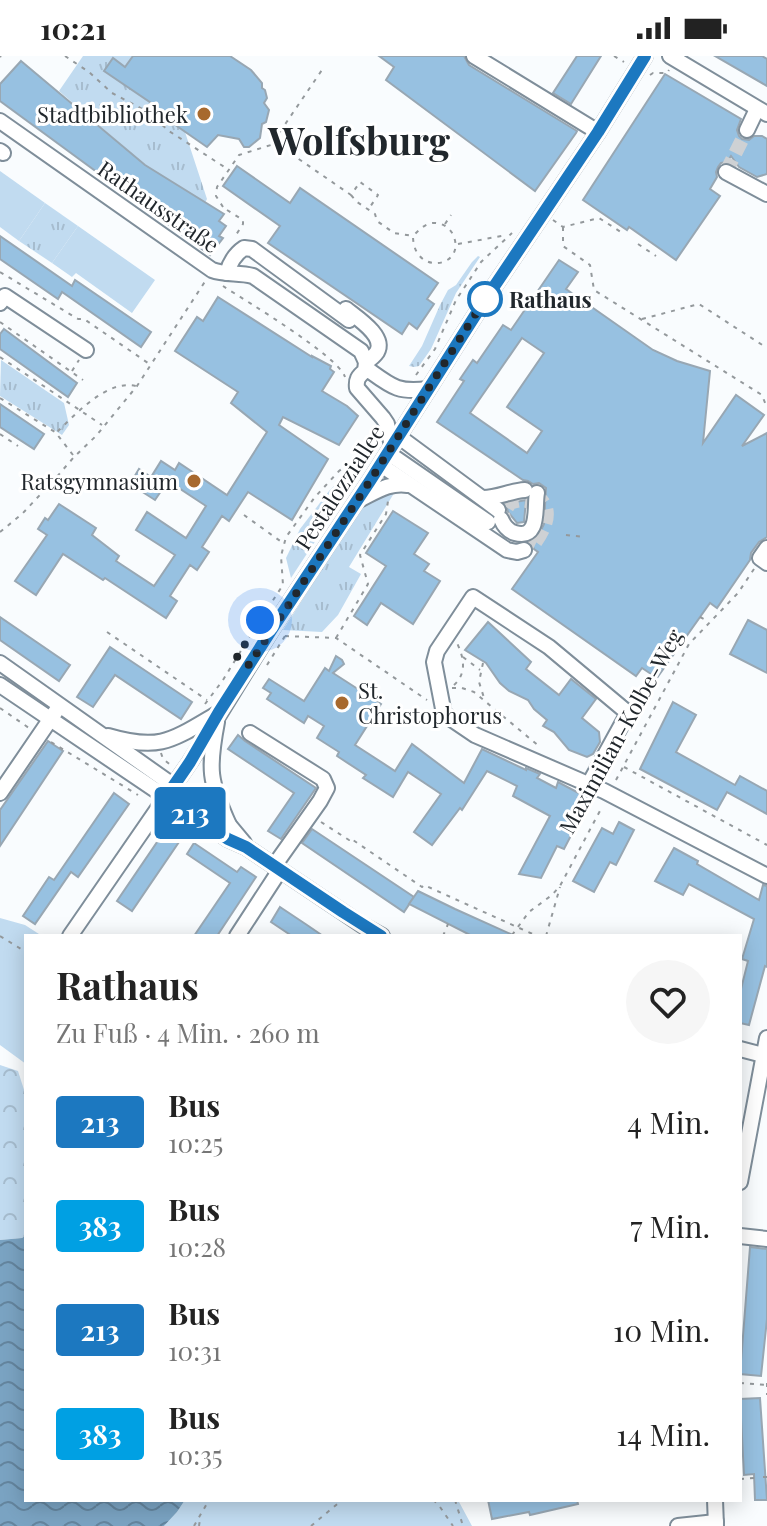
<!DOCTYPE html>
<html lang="de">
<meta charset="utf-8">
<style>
body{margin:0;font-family:"Playfair Display",serif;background:#f6f6f6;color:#222;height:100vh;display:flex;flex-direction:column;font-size:30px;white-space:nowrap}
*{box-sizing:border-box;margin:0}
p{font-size:26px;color:#767676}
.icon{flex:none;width:44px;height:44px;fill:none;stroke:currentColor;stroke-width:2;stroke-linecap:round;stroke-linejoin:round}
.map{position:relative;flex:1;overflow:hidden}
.sheet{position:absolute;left:24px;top:878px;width:718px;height:568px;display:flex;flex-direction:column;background:#fff;border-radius:0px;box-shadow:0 4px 20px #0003}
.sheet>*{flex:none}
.badge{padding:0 16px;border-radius:6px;font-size:28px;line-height:52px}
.you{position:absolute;width:40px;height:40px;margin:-20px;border:6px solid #fff;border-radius:50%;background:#1a73e8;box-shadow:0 0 0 12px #1a73e833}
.map>.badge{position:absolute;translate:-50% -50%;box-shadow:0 0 0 4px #fff}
.round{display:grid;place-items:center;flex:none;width:84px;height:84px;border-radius:42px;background:#f6f6f6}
.head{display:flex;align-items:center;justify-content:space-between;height:136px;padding:0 32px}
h1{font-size:38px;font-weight:700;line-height:60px}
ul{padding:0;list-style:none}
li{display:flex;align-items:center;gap:24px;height:104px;padding:0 32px}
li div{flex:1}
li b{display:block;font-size:30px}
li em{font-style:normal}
li .badge{min-width:88px;font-weight:700;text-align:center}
.status{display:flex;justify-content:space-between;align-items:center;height:56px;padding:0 40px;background:#fff;direction:ltr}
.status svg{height:22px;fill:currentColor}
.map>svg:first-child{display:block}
</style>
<div class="status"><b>10:21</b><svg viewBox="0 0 49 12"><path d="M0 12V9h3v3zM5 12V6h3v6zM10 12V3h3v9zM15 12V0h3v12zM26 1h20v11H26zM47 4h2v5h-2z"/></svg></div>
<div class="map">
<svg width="767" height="1470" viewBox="0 0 767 1470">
<defs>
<pattern id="grass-tufts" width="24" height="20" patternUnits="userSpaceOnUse" patternTransform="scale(2)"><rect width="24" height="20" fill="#c1dbf0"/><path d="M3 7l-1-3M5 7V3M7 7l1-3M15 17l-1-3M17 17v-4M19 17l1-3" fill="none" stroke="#a6bcce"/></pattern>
<pattern id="forest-crowns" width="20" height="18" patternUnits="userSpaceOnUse" patternTransform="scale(2)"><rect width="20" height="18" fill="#c1dbf0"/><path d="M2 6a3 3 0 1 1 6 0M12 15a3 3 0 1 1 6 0" fill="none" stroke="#a6bcce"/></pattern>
<pattern id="water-waves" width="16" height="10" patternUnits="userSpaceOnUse" patternTransform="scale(2)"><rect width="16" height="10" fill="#7aa3c2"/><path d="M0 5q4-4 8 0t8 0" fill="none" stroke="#64859e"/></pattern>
</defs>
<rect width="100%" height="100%" fill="#f9fcfe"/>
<g fill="url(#grass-tufts)">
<polygon points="83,0 133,0 125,11 113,2 105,15 153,49 152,52 185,76 207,143 205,147 145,109 59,35"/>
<polygon points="45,147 78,170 52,207 19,185"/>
<polygon points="478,200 480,201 456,237 431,293 419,310 414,311 409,310 422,290 440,249 448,234 456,229 472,206"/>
<polygon points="1,304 64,347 69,369 62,379 0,340"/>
<polygon points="346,418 356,423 291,522 286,502 300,473 329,435"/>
<polygon points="377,427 396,434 349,511 361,518 338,559 322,576 283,574"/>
</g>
<polygon fill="url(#forest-crowns)" points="0,1009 18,1015 26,1040 26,1179 22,1182 0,1184"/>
<g fill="#c1dbf0">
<polygon points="0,115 45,147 19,185 0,171"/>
<polygon points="78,170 155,224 132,257 76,217 72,221 52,207"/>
<polygon points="0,862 25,869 42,880 26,880 26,1008 0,989"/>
<polygon points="185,1444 458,1444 472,1470 164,1470 177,1456"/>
</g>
<polygon fill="url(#water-waves)" points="26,1179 26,1444 185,1444 177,1456 164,1470 0,1470 0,1184 22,1182"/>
<g fill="#97c1e1" stroke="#98a7b3" stroke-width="2" fill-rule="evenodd">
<polygon points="133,0 230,0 251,14 262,27 262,32 265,34 267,42 264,47 269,54 266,66 262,68 260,82 249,91 244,91 239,83 218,79 207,91 151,52 154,49 104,15 113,2 125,11"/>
<polygon points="379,0 464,0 469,9 577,75 576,77 535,135 386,24 394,11"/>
<polygon points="577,0 601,0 571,48 553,37"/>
<polygon points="715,0 762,0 767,3 767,30"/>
<polygon points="21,5 145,109 224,158 219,165 226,170 219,180 223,182 210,199 0,45 0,28"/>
<polygon points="665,18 741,63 737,74 739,80 742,83 749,84 754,80 762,80 767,83 767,118 757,121 739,111 731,100 727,106 721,107 718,111 716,116 717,121 710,133 720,140 676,204 629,171 627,174 583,144"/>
<polygon points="237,110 290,147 300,132 438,227 427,243 434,248 417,273 409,267 402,278 268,187 280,170 223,130"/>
<polygon points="0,180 72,230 75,224 151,276 141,291 62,236 58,243 0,203"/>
<path d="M559,204L578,216L566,233L653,294L677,305L710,315L703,387L736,339L764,359L742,390L767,377V481L759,486L751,497L750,504L717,552L710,547L657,622L642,612L636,620L512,533L538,496L534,493L530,486L537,482L544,468L546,432L539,427L533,428L528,425L523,424L437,366L464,325L460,323L473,304L477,307L503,269L511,274ZM522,282L544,297L507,351L542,375L527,397L470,357Z"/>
<polygon points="218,241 312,301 312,300 331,310 330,313 334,316 322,335 347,350 358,360 339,389 283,361 279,369 328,403 292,464 248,436 229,465 222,460 202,491 209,496 197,514 190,509 170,540 177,545 166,562 105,522 103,524 63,498 36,539 15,525 47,479 38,473 45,462 48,464 59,448 96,472 92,479 119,500 116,505 154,530 175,499 136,474 147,456 186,482 206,450 168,425 155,444 130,428 139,413 151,421 161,405 175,414 179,407 227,439 267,376 231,347 238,336 175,295 197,261 203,265"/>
<polygon points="4,273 77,327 68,341 0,293 0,278"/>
<polygon points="0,348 44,378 34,393 0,371"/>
<polygon points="526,444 524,466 517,467 508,456 506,448"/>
<polygon points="393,455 428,477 414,498 429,508 424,515 440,525 413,568 381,547 367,569 354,560 386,510 366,497"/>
<polygon points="0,561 70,609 59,625 0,584"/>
<polygon points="748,564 767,574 767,617 730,598"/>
<polygon points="488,566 531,606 526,613 559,639 571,623 596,643 582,662 599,676 600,686 593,698 587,701 569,694 554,676 543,670 547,664 534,653 528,644 509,635 500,627 486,607 465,594"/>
<polygon points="110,591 192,646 181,663 115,619 93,651 77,641"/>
<polygon points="336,600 342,604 344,608 333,617 381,648 355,689 395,715 412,688 464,727 482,693 526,714 526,712 540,718 537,722 556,732 558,726 590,743 564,793 557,790 541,822 519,818 550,760 513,740 517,730 487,715 462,754 460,752 432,789 414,776 441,738 408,716 393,741 363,722 366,719 337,700 339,696 317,682 324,670 308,660 304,667 267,643 271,637 263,632 269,623 304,645 325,612 329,615"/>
<polygon points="673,646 696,659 676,696 735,729 740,720 767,735 767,758 727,736 717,754 640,713"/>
<polygon points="238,679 245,685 316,732 281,783 268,775 294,737 228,693"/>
<polygon points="48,685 63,695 0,790 0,754"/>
<polygon points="114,737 129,748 78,821 71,816 35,868 23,860 49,821 54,824"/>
<polygon points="619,766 634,774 616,809 610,806 594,836 573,825 602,772 613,778"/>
<polygon points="166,773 181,783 132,855 117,845"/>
<polygon points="312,773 414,841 404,856 302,787"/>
<polygon points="194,787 237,816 241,811 256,821 217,880 194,880 230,827 187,798"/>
<polygon points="674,792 698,805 697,808 759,844 763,829 767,830 767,911 765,910 749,969 740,967 740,937 748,905 742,903 754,863 689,828 683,839 655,825"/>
<polygon points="418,835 455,853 515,880 472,880 409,848"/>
<polygon points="280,851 307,869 323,880 292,880 271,866"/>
<polygon points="750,1191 767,1193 767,1263 761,1320 740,1318"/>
<polygon points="760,1342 767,1444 755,1444 754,1418 744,1419 740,1343"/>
<polygon points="488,1444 577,1444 578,1448 530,1459 529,1456 492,1463"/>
</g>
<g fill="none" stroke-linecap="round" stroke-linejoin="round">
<g stroke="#ced1d4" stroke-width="14" stroke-dasharray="14 7" stroke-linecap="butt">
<polyline points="726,116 747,74"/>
<path d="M533,438C556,450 546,472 534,488"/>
<path d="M506,471L503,458L510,447C547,433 537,477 524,494"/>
</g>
<defs>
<g id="minor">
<polyline points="474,0 598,76"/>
<polyline points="670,0 767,58"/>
<path d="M0,65L212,214C225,219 239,216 253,220L361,295L366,306L365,315C358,320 356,324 357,332L383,362L387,368L392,390"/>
<polyline points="747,74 757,53"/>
<polyline points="0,95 3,97"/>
<polyline points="726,116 767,138"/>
<path d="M227,217C230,206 235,198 244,192L252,193L349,264"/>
<polyline points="0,247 5,240 86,294"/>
<path d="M346,253C357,262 386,280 377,296C375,299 369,304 366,306"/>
<path d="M365,315H370C392,331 399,337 428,333"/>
<polyline points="398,380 498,454"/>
<polyline points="388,397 488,466"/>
<polyline points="381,409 507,494 517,496 524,494"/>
<path d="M483,442C498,442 510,435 525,434"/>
<path d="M361,443C377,435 390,426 408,429"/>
<path d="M501,463C504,470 508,475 515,477C541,484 534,450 537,437"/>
<polyline points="767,492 760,502 767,507"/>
<polyline points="0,607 229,769 244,787"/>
<polyline points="0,629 228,783 246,791 362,869 382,880"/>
<path d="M217,666C208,713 209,725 229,769"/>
<polyline points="250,677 323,723 327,732 320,745 274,810"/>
<path d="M108,680C159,695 171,685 215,659"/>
<polyline points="589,728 628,657 549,591 473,541 437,595 434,606 444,658 475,679 604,735 767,820"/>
<polyline points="0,737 56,655"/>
<polyline points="70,880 190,706 272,573 370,425 485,244 598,76 645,0"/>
<polyline points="237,880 280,814"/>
<polyline points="740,993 767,1000"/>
<polyline points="740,1126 767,982"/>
<polyline points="740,1180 767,1183"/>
<polyline points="715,1444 716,1470"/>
<polyline points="678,1470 716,1466"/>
</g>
</defs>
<use href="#minor" stroke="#7f8e9a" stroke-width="18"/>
<g stroke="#94999c" stroke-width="2" stroke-dasharray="4 6" stroke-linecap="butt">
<polyline points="65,0 89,16 112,37 148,56 169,75 229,114"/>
<polyline points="614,0 624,6"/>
<polyline points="0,1 1,0"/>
<polyline points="650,19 653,17 667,17 669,14"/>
<polyline points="274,86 351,139 360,126 378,139 370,151"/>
<path d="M351,139L357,146L375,158L377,165L394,177L413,180C413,220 465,212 454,181C452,175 447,170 441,168C428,164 421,172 413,180"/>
<polyline points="223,151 216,140 217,131 239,99 271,89 324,11"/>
<polyline points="227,154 243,164 243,168 234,182"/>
<polyline points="553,164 563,171 599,162 624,178"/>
<polyline points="445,168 451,159"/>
<polyline points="563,171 563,190 590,209 594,234 762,339 767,352"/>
<polyline points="458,188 507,179"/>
<polyline points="638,188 656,200"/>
<polyline points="0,216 78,263 84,263 148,307"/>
<path d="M223,230C246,245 338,300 345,321"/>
<polyline points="642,263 699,248 767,292"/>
<polyline points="0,266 83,324"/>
<polyline points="0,301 102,369"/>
<polyline points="72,315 79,304"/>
<polyline points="416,319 435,293 456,244 468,226 481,206 512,177"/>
<polyline points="0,342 55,376"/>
<polyline points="0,378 18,390"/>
<path d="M73,399L56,377C76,358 107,323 136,330"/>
<polyline points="244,459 283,487"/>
<polyline points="0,476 22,458 54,424 74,401 96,380 137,330 206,224"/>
<polyline points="566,479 584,481"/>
<polyline points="262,561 283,529 281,500 286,481 315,441 339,415 364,396 374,381"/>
<polyline points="700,561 708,565"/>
<polyline points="107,576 207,644"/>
<polyline points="285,580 336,582 427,644"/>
<polyline points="336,582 368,528 360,499 386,458 388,445"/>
<polyline points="463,601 480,614"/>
<polyline points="483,607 479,626 485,645"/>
<polyline points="267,609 285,580"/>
<path d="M454,629C467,617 464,602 457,587"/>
<polyline points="452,632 462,632 474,636 540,691"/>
<polyline points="205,648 223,624 250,580"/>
<polyline points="0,652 29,672"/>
<polyline points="51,686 138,739"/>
<polyline points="161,697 163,703 172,710"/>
<polyline points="624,711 767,789"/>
<polyline points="616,724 689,588 738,537 754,513"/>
<polyline points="321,766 349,784 350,782 422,831 424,829 537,880"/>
<polyline points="512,879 529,856 552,839 560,830 602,751"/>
<polyline points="0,880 26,896"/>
<polyline points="443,880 448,868"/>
<polyline points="546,880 560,831"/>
<polyline points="740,1327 767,1329"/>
<polyline points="767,1327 767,1339"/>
<polyline points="763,1421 767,1421"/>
<polyline points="740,1423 754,1422"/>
<polyline points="433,1444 438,1448 453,1470"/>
<polyline points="455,1444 463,1470"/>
<polyline points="194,1470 209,1444"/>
<polyline points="199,1470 200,1463"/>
<polyline points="311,1470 342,1444"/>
</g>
<use href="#minor" stroke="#fff" stroke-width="14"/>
</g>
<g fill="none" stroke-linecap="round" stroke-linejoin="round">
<defs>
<polyline id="line" points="381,880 343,856 246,791 228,783 166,741 190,706 219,656 272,573 370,425 485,244 598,76 645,0"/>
</defs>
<use href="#line" stroke="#fff" stroke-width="18"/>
<use href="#line" stroke="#1c78c0" stroke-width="12"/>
<polyline stroke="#21272c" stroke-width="8" stroke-dasharray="0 14.4" points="260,564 237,601 249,609 370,425 485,243"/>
</g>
<g fill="#a7692e" stroke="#fff" stroke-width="3">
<circle cx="204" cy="58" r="8"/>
<circle cx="194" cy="425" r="8"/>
<circle cx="342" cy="647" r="8"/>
</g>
<circle fill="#fff" stroke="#1c78c0" stroke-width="4" cx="485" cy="243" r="16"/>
<g text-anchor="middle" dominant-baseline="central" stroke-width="6" stroke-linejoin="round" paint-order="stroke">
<g font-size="22" fill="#21272c" stroke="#fff" text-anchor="end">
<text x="188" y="58">Stadtbibliothek</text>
<text x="178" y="425">Ratsgymnasium</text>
<text x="358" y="634" text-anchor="start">St.<tspan x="358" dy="25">Christophorus</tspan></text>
</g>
<g font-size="22" fill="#21272c" stroke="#fff">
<text transform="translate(159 150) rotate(35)">Rathausstraße</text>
<text transform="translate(339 431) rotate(-57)">Pestalozziallee</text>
<text transform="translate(620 675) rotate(-61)">Maximilian-Kolbe-Weg</text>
</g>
<g font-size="22" font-weight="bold" fill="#21272c" stroke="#fff" text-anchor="start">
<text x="509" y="243">Rathaus</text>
</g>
<g font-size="38" font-weight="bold" fill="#21272c" stroke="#fff">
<text x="359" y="83">Wolfsburg</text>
</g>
</g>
</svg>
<div class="you" style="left:260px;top:564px"></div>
<b class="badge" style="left:190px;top:757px;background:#1c78c0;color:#fff">213</b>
<section class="sheet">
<div class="head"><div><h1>Rathaus</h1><p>Zu Fuß · 4 Min. · 260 m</p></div><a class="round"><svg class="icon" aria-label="heart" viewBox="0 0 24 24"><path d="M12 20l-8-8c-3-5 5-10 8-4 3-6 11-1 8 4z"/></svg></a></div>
<ul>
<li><span class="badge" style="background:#1c78c0;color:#fff">213</span><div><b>Bus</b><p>10:25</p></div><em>4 Min.</em></li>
<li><span class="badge" style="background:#00a0e3;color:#fff">383</span><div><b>Bus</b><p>10:28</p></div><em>7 Min.</em></li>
<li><span class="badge" style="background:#1c78c0;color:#fff">213</span><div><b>Bus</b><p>10:31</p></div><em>10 Min.</em></li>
<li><span class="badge" style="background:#00a0e3;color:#fff">383</span><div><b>Bus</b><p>10:35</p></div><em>14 Min.</em></li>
</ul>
</section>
</div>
